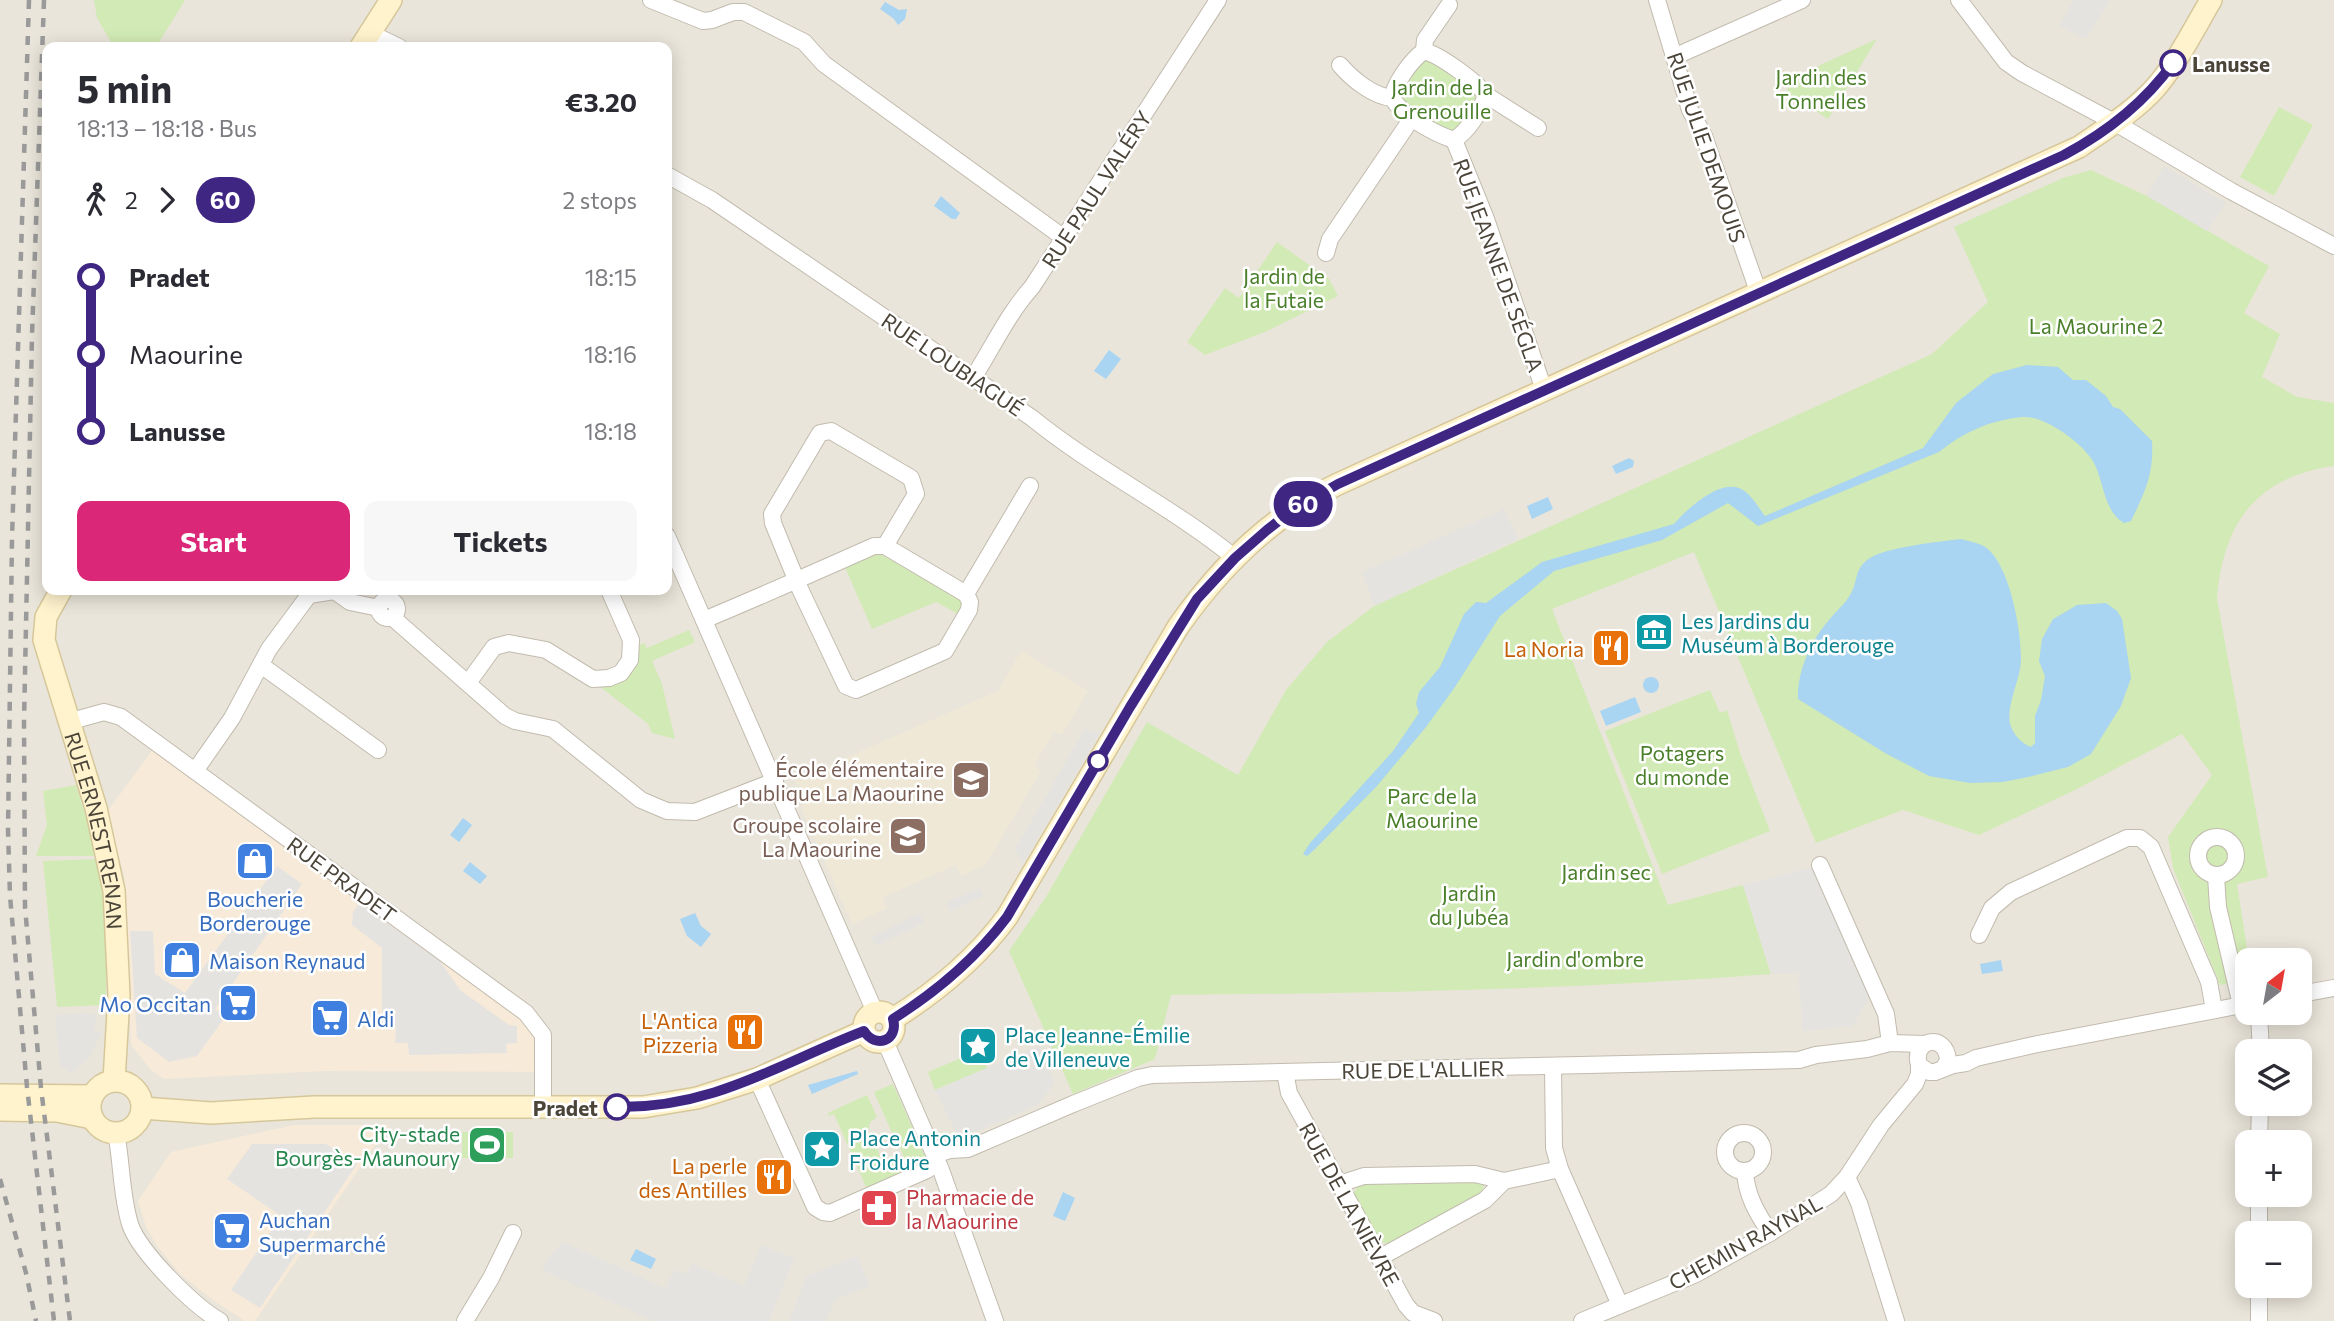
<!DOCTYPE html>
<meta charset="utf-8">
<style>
body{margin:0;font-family:Commissioner,sans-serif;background:#f7f7f7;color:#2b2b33;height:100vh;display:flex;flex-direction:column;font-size:26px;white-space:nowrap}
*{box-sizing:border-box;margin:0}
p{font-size:23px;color:#7c7c81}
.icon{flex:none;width:38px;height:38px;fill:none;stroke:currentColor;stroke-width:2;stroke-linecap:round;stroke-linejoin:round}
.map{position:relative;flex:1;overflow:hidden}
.details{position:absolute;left:42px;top:42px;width:630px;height:553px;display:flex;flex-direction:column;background:#fff;border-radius:14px;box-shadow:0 4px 18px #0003}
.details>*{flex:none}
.badge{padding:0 14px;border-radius:23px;font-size:24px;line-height:46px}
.needle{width:46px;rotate:31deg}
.tools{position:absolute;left:2235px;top:948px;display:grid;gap:14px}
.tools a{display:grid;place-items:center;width:77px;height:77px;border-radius:14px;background:#fff;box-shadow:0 4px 18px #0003;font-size:35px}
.map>.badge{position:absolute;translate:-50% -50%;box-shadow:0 0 0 4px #fff}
.legs{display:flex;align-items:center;gap:10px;height:77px;padding:0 35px;font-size:23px}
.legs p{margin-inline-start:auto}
.head{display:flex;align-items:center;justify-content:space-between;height:119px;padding:0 35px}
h1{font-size:38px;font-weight:700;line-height:52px}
.cta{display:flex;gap:14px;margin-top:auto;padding:14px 35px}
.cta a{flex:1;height:80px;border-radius:14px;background:#db2777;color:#fff;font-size:28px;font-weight:700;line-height:80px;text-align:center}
.cta a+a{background:#f7f7f7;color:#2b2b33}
ul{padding:0 35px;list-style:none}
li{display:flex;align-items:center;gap:24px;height:77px;font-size:26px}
li i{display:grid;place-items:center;width:10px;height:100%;margin:0 9px;background:currentColor}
li i::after{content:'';width:18px;height:18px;margin:-9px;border:5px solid;border-radius:50%;background:#fff}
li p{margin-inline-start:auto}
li:first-child i{background:linear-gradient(#0000 50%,currentColor 0)}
li:last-child i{background:linear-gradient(currentColor 50%,#0000 0)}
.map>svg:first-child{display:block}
</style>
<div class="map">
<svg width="2334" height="1321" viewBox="0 0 2334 1321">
<rect width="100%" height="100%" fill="#f6f3ec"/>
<path fill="#eae5da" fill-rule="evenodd" d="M0,0H2334V1321H0ZM47,47H667V590H47ZM2247,961H2300V1013H2247ZM2247,1052H2300V1104H2247ZM2247,1143H2300V1195H2247ZM2247,1234H2300V1286H2247Z"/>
<g fill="#f7ead8">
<polygon points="153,749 519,1015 537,1034 538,1072 325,1071 164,1079 151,1070 131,1045 124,875 107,812"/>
<polygon points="294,1125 389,1125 255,1321 245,1321 214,1301 180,1274 157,1246 146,1227 138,1201 171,1152"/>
</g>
<polygon fill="#efe8d6" points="1021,651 1088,691 1062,735 1054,731 1034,766 1041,771 986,864 961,876 956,865 883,897 887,908 852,924 801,808 806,797 800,784 797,785 795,780 998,691"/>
<g fill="#d2eab5">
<polygon points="94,0 185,0 156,47 114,47 97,18"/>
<polygon points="1877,39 1828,119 1786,92 1794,77"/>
<path d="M1428,57L1475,90C1478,106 1464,130 1446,132L1402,104L1400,92L1413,68Z"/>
<polygon points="2279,107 2313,125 2274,196 2240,177"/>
<path d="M2091,170L2147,196L2269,266L2244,313L2280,334L2262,377L2297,397L2334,403V466C2256,477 2223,523 2217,599L2268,877L2237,884L2249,961H2247V980L2220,985L2173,868L2168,837L2212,775L2182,734L2075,790L1979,835L1903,810L1816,843L1694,552L1552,609L1668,905L1743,885L1771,974C1571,990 1372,993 1171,995L1155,1059L1073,1094L1009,951L1046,897L1147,722L1238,775L1286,690L1327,642L1374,606L1932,354L1988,302L1954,227L2063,178Z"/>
<polygon points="1277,242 1329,279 1338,296 1267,331 1205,355 1187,342 1225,288 1239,298"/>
<polygon points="877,552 965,603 960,615 936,602 872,629 844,565"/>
<polygon points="689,630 695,642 652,661 662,684 675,739 652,733 648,724 599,686 635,647 644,643 647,648"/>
<polygon points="1710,690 1720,713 1727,710 1740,753 1770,831 1662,874 1605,731"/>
<polygon points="76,785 98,856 36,856 47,825 43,791"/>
<polygon points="99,859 106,916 106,1005 57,1007 43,861"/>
<polygon points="980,1050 987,1068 935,1090 928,1072"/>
<path d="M893,1084L928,1163L909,1170C904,1160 900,1142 893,1135L874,1092Z"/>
<polygon points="867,1095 877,1117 870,1122 868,1133 876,1143 881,1161 895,1155 903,1173 867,1189 834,1114 829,1116 828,1113"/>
<rect x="462" y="1132" width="51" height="26"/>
<polygon points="1474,1180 1484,1186 1480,1195 1393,1244 1380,1242 1354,1199 1354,1192 1360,1183"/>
</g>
<g fill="#e5e3e0">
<polygon points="2073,0 2110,0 2086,39 2059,26"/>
<polygon points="2164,166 2226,203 2207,231 2147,196"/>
<polygon points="1504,509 1518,539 1374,606 1362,572"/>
<polygon points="1085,729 1100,733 1023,864 1015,849"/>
<polygon points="277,866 302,884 215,1009 225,1017 197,1056 169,1062 137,1038 130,931 153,931 155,974 185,993"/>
<polygon points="1813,867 1872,992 1853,1026 1803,1031 1798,973 1771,974 1743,885"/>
<polygon points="980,888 984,896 950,911 946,902"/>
<polygon points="359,903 440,961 460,990 509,1025 517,1026 517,1043 506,1044 507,1053 409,1055 408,1043 395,1043 396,1029 382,1028 382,948 352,925 353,912"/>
<polygon points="919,913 924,923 876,946 871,937"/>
<polygon points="88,1013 97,1015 94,1031 102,1032 88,1059 71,1073 60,1065 55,1015"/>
<polygon points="1039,1046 1055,1083 1038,1105 959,1139 935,1090"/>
<polygon points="252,1144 326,1144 357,1164 260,1308 231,1290 281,1216 227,1179"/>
<polygon points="563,1242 665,1288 674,1270 686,1274 692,1263 744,1286 761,1245 794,1258 769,1321 653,1321 542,1270 547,1259"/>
<polygon points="857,1256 870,1286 835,1299 826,1321 789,1321 807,1276"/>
</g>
<g fill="#a9d4f2">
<polygon points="885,2 899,10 907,9 905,19 898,25 894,19 880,9"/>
<polygon points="941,196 960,213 956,219 952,219 934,206"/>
<polygon points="1109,350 1121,359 1106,379 1094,371"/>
<path d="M2027,365L2058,367L2073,380H2086L2106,396L2113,407L2120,409L2152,441C2154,474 2145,492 2131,521L2124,523C2103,511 2104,480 2093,461C2082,443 2045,415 2022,417C1991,420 1963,432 1939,452L1758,526L1728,503L1662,540L1554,571L1500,616L1455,687L1426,727L1377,786L1315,849L1307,856L1303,854L1310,843L1393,751L1419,713L1416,704L1419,692L1440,667L1464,614L1476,602L1486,603L1542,562L1674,524C1686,510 1718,480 1739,488C1750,492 1758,507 1765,516L1923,448L1956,403L1993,374Z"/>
<polygon points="1629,458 1634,461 1633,467 1616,474 1612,466"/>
<polygon points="1548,497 1553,509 1532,519 1527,506"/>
<path d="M1961,539C1971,542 1983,543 1990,551C2011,573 2021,630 2021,659C2021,680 2006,703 2010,724C2013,734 2022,744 2031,747L2035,743V716L2041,700L2045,676L2039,661L2042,639L2053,619L2067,611L2077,605L2106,603L2117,611L2122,619L2131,678L2121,706L2091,754L2068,767L2028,777L2003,782L1970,783L1929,776L1885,753L1798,699C1797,672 1811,640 1829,620C1836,611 1845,604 1850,595C1859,581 1853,569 1870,558C1884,548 1942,541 1961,539Z"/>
<circle cx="1651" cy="685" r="8"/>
<polygon points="1635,697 1641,712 1606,726 1600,711"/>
<polygon points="463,818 472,825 459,842 450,835"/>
<polygon points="470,862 487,876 480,884 463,871"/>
<polygon points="695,913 701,926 711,934 701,947 687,936 680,919"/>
<polygon points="2001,960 2003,971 1982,974 1980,964"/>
<polygon points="857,1071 858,1074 812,1094 808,1085"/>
<polygon points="1063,1192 1075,1198 1065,1221 1053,1216"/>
<polygon points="636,1249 656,1259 651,1269 630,1260"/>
</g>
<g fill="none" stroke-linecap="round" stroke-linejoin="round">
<defs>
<g id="street">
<polyline points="651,0 703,21 712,20 733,12 744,12 804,42 824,64 1064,238"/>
<polyline points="1657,0 1690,110 1704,136 1759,294"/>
<polyline points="1959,0 2006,62 2022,73 2114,122 2231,191 2334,246"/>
<polyline points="370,33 399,47"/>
<polyline points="1424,51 1425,40 1449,5"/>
<polyline points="1676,56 1802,0"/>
<path d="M1340,65C1353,80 1373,96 1392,98"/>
<polyline points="1486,95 1538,128"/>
<path d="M1454,140C1468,131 1481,111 1486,95C1476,81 1440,55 1424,51C1411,60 1395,83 1392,98C1404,117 1433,133 1454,140L1486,219L1544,390"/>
<path d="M667,175L712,200L1032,418C1096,470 1171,506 1235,558"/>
<polyline points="1326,253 1330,239 1412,118"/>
<path d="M973,378C993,347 1007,315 1032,287L1218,0"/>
<polyline points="667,536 875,1012"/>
<polyline points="333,590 350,602 379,608"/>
<polyline points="966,594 1030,486"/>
<circle cx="388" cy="609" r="9"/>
<polyline points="393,618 505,716 515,721 553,729 641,800 667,811 695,812 775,781"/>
<path d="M704,620C761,596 818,571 874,546H885L966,594L970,602L969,610L945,651L856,690L846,686L800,589L773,523L772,514L820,433L831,431L911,478L916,494L885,546"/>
<polyline points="261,665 378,750"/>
<polyline points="468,683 494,647 509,643 546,650 593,679 609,678 621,673 630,660 631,640 609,590"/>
<polyline points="68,722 104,712 121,717 526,1013 543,1035 543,1107"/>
<polyline points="195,771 232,718 269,649 309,595 334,591"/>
<circle cx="2217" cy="856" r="19"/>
<polyline points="1820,865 1886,1014 1890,1043"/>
<polyline points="2216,876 2218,907 2241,1005"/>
<polyline points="1979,935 1992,908 2011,892 2127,838 2140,838 2151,847 2209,982 2214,1010"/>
<polyline points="2300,994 2334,988"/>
<polyline points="2259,1013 2261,1052"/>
<polyline points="885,1041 941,1170 995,1321"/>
<polyline points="1553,1066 1554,1148 1560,1169 1620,1305"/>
<path d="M1944,1068L1948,1060C1946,1032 1911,1039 1919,1065L1929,1072H1935L1953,1065L1966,1063L1976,1058L2033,1045L2247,1004"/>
<polyline points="1285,1072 1289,1093 1406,1305 1413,1313 1434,1321"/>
<polyline points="757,1079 815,1207 823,1212 830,1213 927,1170 937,1163"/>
<path d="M116,1133C122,1163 121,1195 130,1224C139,1252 194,1306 220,1321"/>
<circle cx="1744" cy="1152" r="19"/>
<polyline points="2259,1143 2260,1104"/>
<polyline points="935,1155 950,1150 968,1149 1073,1104 1138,1078 1152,1075 1799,1060 1816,1055 1867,1049 1890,1043 1925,1044"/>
<path d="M1745,1171C1746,1195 1757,1213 1770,1233"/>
<polyline points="1847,1177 1859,1203 1896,1321"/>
<polyline points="1339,1184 1364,1176 1475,1174 1504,1181"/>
<polyline points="2259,1195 2259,1234"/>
<polyline points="1379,1258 1485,1200 1504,1181 1560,1169"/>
<polyline points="2259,1286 2259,1321"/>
<polyline points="465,1321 491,1278 513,1233"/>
<polyline points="1582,1321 1696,1274 1770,1233 1831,1194 1847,1177 1881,1125 1915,1084 1919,1074 1919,1065"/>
</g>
<g id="secondary">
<polyline points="361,47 391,0"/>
<path id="s1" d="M61,590L46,617L44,640L96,808L114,891L119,995L114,1081"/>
<circle cx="879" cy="1027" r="15"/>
<path d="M893,1019C936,992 977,958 1007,917L1178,627C1219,568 1273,515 1338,484L2079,147C2105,129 2135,111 2156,87C2178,61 2194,29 2211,0"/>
<circle cx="116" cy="1107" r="26"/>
<polyline points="0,1095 92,1096"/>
<polyline points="142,1108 211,1113 314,1107 643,1107 697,1098 757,1079 864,1031"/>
<polyline points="0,1110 57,1111 92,1118"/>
</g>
</defs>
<use href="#street" stroke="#c2bbae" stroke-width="18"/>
<use href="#secondary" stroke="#d6c79b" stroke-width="24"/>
<use href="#street" stroke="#fff" stroke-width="16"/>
<use href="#secondary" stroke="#fff3cd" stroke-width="21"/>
<g stroke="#9a9a9a" stroke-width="4.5" stroke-dasharray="9 9" stroke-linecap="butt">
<polyline points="29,0 12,538 8,830 10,896 27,1087 54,1321"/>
<polyline points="44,0 32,335 24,722 25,907 41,1088 70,1321"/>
<polyline points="0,1179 26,1273 36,1321"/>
</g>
</g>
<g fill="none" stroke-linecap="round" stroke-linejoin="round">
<defs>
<path id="line-1" d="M617,1107C714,1108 778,1064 864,1031C875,1049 899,1041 893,1019C936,992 976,958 1007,917L1130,707L1197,599L1235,558L1267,530L1294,509L1338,484L2064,155C2107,132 2145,102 2173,63"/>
</defs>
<use href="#line-1" stroke="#fff" stroke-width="16"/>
<use href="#line-1" stroke="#3f2682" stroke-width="10"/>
</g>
<defs>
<symbol id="museum-square" viewBox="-11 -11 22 22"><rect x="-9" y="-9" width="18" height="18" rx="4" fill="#0f9aa8" stroke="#fff"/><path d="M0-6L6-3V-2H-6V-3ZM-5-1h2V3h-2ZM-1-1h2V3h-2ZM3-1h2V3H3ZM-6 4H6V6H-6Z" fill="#fff"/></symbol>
<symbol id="restaurant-square" viewBox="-11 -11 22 22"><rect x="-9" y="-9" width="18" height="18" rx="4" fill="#e8710a" stroke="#fff"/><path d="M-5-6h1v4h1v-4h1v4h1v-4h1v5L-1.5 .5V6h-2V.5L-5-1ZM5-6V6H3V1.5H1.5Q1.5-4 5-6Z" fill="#fff"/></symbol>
<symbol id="school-square" viewBox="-11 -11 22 22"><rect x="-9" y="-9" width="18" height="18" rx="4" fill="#8d6e63" stroke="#fff"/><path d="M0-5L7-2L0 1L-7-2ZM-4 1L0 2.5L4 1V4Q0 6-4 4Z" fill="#fff"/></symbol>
<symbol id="shop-square" viewBox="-11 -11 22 22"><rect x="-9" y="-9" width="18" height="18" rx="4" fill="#3f7fe0" stroke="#fff"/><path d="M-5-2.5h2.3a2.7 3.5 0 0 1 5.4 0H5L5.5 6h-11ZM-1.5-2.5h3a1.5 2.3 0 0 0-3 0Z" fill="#fff"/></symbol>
<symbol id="supermarket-square" viewBox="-11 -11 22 22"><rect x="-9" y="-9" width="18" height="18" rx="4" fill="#3f7fe0" stroke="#fff"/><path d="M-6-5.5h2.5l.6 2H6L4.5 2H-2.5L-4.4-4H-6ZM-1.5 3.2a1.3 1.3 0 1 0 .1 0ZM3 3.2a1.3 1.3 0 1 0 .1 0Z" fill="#fff"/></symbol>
<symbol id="sight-square" viewBox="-11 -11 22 22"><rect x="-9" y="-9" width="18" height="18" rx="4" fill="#0f9aa8" stroke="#fff"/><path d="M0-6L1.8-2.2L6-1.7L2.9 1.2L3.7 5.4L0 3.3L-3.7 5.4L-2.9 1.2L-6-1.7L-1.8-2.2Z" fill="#fff"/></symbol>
<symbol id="stadium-square" viewBox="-11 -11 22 22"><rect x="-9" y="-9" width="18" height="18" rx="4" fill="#2e9e5b" stroke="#fff"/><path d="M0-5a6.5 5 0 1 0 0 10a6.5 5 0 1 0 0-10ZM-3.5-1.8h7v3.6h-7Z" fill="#fff"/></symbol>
<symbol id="pharmacy-square" viewBox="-11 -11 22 22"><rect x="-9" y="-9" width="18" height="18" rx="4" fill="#e0444e" stroke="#fff"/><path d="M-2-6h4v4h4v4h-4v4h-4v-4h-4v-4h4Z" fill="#fff"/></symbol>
</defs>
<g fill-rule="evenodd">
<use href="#museum-square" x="1632" y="610" width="44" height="44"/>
<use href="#restaurant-square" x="1589" y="626" width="44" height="44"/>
<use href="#school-square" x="949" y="758" width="44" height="44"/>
<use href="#school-square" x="886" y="814" width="44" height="44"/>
<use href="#shop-square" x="233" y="839" width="44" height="44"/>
<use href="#shop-square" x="160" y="938" width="44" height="44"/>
<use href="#supermarket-square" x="216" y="981" width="44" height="44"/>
<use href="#supermarket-square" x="308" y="996" width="44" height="44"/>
<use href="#restaurant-square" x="723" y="1010" width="44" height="44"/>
<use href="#sight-square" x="956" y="1024" width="44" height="44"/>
<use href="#stadium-square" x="465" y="1123" width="44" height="44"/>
<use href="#sight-square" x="800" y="1127" width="44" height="44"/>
<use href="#restaurant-square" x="752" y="1155" width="44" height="44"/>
<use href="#pharmacy-square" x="857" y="1186" width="44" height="44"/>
<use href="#supermarket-square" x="210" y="1209" width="44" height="44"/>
</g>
<g fill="#fff" stroke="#3f2682" stroke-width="3.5">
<circle cx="2173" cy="63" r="12"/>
<circle cx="1098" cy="761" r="9"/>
<circle cx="617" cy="1107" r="12"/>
</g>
<g text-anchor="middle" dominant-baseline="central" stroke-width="5" stroke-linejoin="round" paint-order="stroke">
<g font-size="21" font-weight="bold" fill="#4b4439" stroke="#fff" text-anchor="start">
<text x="2192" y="63">Lanusse</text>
<text x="598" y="1107" text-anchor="end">Pradet</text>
</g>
<g font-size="21" fill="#4a7f2a" stroke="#fff">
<text x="1821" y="76">Jardin des<tspan x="1821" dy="24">Tonnelles</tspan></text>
<text x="1442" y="86">Jardin de la<tspan x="1442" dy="24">Grenouille</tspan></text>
<text x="1284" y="275">Jardin de<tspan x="1284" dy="24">la Futaie</tspan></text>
<text x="2096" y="325">La Maourine 2</text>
<text x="1682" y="752">Potagers<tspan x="1682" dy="24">du monde</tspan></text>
<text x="1432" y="795">Parc de la<tspan x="1432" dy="24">Maourine</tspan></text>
<text x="1606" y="871">Jardin sec</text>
<text x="1469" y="892">Jardin<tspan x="1469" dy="24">du Jubéa</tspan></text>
<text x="1575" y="958">Jardin d'ombre</text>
</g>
<g font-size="21" fill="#4b4439" stroke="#fff">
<text transform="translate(1707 147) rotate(71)">RUE JULIE DEMOUIS</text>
<text transform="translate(1096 189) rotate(-57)">RUE PAUL VALÉRY</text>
<text transform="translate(1499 265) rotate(70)">RUE JEANNE DE SÉGLA</text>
<text transform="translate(953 364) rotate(34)">RUE LOUBIAGUÉ</text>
<text stroke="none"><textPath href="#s1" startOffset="252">RUE ERNEST RENAN</textPath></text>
<text transform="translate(342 879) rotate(36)">RUE PRADET</text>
<text transform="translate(1423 1069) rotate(-1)">RUE DE L'ALLIER</text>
<text transform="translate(1350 1204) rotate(61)">RUE DE LA NIÈVRE</text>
<text transform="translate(1745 1242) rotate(-29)">CHEMIN RAYNAL</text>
</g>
<g font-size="21" fill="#0d838f" stroke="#fff" text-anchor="start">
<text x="1681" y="620">Les Jardins du<tspan x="1681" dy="24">Muséum à Borderouge</tspan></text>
<text x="1005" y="1034">Place Jeanne-Émilie<tspan x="1005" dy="24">de Villeneuve</tspan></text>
<text x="849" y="1137">Place Antonin<tspan x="849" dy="24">Froidure</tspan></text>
</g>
<g font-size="21" fill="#c56008" stroke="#fff" text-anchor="end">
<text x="1584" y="648">La Noria</text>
<text x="718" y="1020">L'Antica<tspan x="718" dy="24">Pizzeria</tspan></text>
<text x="747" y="1165">La perle<tspan x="747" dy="24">des Antilles</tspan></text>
</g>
<g font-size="21" fill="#785e54" stroke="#fff" text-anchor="end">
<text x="944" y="768">École élémentaire<tspan x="944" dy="24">publique La Maourine</tspan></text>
<text x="881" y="824">Groupe scolaire<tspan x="881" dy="24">La Maourine</tspan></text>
</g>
<g font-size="21" fill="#366cbe" stroke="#fff" text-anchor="start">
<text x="255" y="898" text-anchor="middle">Boucherie<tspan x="255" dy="24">Borderouge</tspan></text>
<text x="209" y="960">Maison Reynaud</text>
<text x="211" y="1003" text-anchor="end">Mo Occitan</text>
<text x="357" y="1018">Aldi</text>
<text x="259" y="1219">Auchan<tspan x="259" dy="24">Supermarché</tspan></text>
</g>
<g font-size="21" fill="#27864d" stroke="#fff" text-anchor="end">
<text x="460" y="1133">City-stade<tspan x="460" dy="24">Bourgès-Maunoury</tspan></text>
</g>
<g font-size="21" fill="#be3a42" stroke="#fff" text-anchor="start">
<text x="906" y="1196">Pharmacie de<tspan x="906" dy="24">la Maourine</tspan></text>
</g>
</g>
</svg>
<div class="tools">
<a><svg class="needle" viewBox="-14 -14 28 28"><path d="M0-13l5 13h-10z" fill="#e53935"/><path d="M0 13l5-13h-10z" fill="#7c7c81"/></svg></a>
<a><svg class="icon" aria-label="layers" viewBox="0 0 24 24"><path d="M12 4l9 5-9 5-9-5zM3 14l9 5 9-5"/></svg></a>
<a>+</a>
<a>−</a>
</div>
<b class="badge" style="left:1303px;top:504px;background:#3f2682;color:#fff">60</b>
<section class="details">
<div class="head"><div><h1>5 min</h1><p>18:13 – 18:18 · Bus</p></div><b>€3.20</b></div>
<div class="legs"><svg class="icon" aria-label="walk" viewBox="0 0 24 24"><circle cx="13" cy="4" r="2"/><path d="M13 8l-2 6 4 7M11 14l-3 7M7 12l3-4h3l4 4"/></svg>2<svg class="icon" aria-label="forward" viewBox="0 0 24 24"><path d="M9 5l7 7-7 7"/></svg><b class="badge" style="background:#3f2682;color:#fff">60</b><p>2 stops</p></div>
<ul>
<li><i style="color:#3f2682"></i><b>Pradet</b><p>18:15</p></li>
<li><i style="color:#3f2682"></i><span>Maourine</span><p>18:16</p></li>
<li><i style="color:#3f2682"></i><b>Lanusse</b><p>18:18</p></li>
</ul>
<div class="cta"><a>Start</a><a>Tickets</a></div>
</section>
</div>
